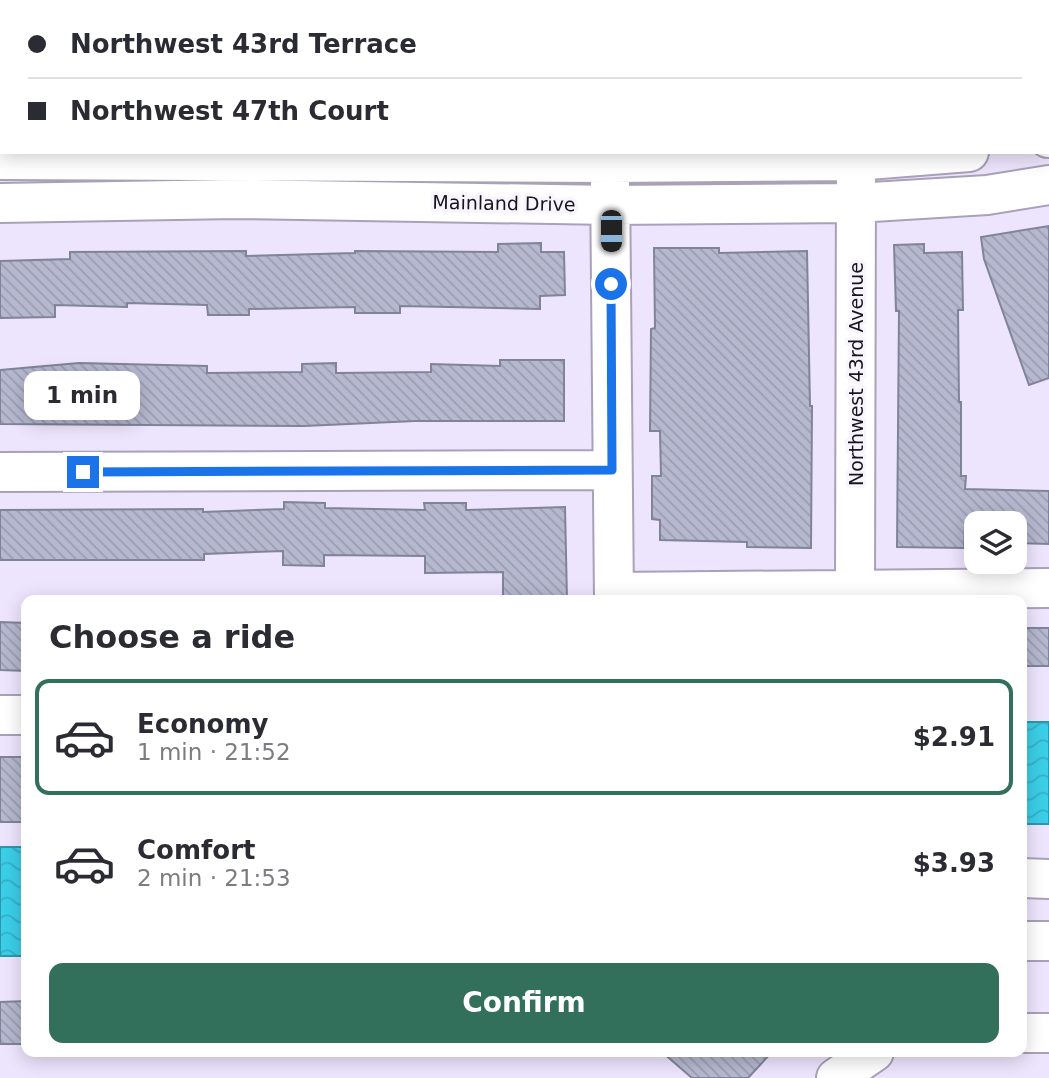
<!DOCTYPE html>
<html lang="en">
<head>
<meta charset="utf-8">
<style>
  :root { --surface:#fff; --page:#f7f7f7; --text:#2b2b33; --muted:#7c7c81; --line:#e1e1e2; --accent:#32705c }
  body { margin:0; font-family:"DejaVu Sans",sans-serif; background:var(--page); color:var(--text); height:100vh; display:flex; flex-direction:column; font-size:26px; white-space:nowrap }
  * { box-sizing:border-box; margin:0 }
  p { font-size:23px; color:var(--muted) }
  .icon { flex:none; width:38px; height:38px; fill:none; stroke:currentColor; stroke-width:2; stroke-linecap:round; stroke-linejoin:round }
  .map { position:relative; flex:1; overflow:hidden }
  .panel { position:absolute; left:21px; top:595px; width:1006px; height:462px; display:flex; flex-direction:column; background:var(--surface); border-radius:14px; box-shadow:0 4px 18px #0003 }
  .panel>* { flex:none }
  .guide { position:absolute; left:0px; top:0px; width:1050px; height:154px; box-shadow:0 4px 18px #0003; display:grid; align-content:center; height:154px; padding:0 28px; background:var(--surface) }
  .controls { position:absolute; left:964px; top:511px; display:grid; gap:14px }
  .controls a { display:grid; place-items:center; width:63px; height:63px; border-radius:14px; background:var(--surface); box-shadow:0 4px 18px #0003; font-size:35px }
  .end { position:absolute; width:32px; height:32px; margin:-16px; border:9px solid #1a73e8; background:#fff; box-shadow:0 0 0 4px #fff }
  .from { border-radius:50% }
  .bubble { position:absolute; height:49px; border-radius:14px; background:var(--surface); box-shadow:0 4px 18px #0003; font-size:23px; font-weight:700; line-height:49px; text-align:center }
  .car { position:absolute; width:21px; height:42px; margin:-21px -10px; border-radius:9px; box-shadow:0 0 5px 2px #0007; background:linear-gradient(#222 24%,#8ab4d8 0 40%,#222 0 76%,#8ab4d8 0 86%,#222 0) }
  .guide b { display:flex; align-items:center; gap:24px; height:66px; font-size:26px }
  .guide b+b { border-top:2px solid var(--line) }
  .guide i { width:18px; height:18px; background:var(--text) }
  ul { padding:0; list-style:none }
  li { display:flex; align-items:center; gap:21px; height:116px; margin:0 14px 10px; padding:0 14px; border:4px solid transparent; border-radius:14px }
  li div { flex:1 }
  li b { display:block; font-size:26px }
  li em { font-style:normal; font-weight:700 }
  li.on { border-color:var(--accent) }
  li>.icon { width:63px; height:63px; stroke-width:1.5 }
  h2 { padding:0 28px; font-size:32px; line-height:84px }
  .action { display:flex; gap:14px; margin-top:auto; padding:14px 28px }
  .action a { flex:1; height:80px; border-radius:14px; background:var(--accent); color:#fff; font-size:28px; font-weight:700; line-height:80px; text-align:center }
  .map>svg:first-child { display:block }
</style>
</head>
<body>
<div class="map">
<svg width="1049" height="1078" viewBox="0 0 1049 1078">
  <defs>
    <pattern id="water-waves" width="16" height="10" patternUnits="userSpaceOnUse" patternTransform="scale(1.75)"><rect width="16" height="10" fill="#3bcee8"/><path d="M0 5q4-4 8 0t8 0" fill="none" stroke="#33b0c7"/></pattern>
    <pattern id="building-back-hatch" width="6" height="6" patternUnits="userSpaceOnUse" patternTransform="scale(1.75)"><rect width="6" height="6" fill="#b5b8cf"/><path d="M-1 5l2 2M0 0l6 6M5-1l2 2" fill="none" stroke="#9b9db1"/></pattern>
  </defs>
  <rect width="100%" height="100%" fill="#ede5fd"/>
  <!-- water -->
  <path fill="url(#water-waves)" stroke="#3096ab" stroke-width="2" d="M 1022,722 L 1049,722 L 1049,824 L 1022,824 Z
    M 0,847 L 26,847 L 26,956 L 0,956 Z"/>
  <!-- building -->
  <path fill="url(#building-back-hatch)" stroke="#81839a" stroke-width="2" d="M 1049,226 L 1049,378 L 1029,385 L 984,259 L 981,237 Z
    M 541,243 L 541,252 L 564,252 L 565,295 L 540,296 L 540,309 L 400,306 L 400,313 L 355,313 L 355,307 L 249,309 L 249,315 L 208,315 L 207,305 L 127,303 L 127,307 L 55,305 L 55,317 L 0,318 L 0,261 L 70,259 L 70,252 L 246,251 L 246,256 L 355,253 L 355,251 L 498,252 L 498,244 Z
    M 924,244 L 924,253 L 962,252 L 963,310 L 958,310 L 959,402 L 961,402 L 961,476 L 966,476 L 965,489 L 1049,491 L 1049,544 L 1015,543 L 1015,523 L 965,523 L 964,548 L 897,547 L 899,311 L 896,311 L 894,245 Z
    M 654,248 L 719,248 L 719,253 L 807,251 L 810,406 L 812,406 L 811,548 L 747,547 L 747,542 L 660,540 L 660,520 L 652,519 L 652,476 L 661,476 L 660,431 L 650,431 L 651,329 L 655,328 Z
    M 500,360 L 564,360 L 564,421 L 415,421 L 304,426 L 0,424 L 0,370 L 79,363 L 207,366 L 207,373 L 302,372 L 302,364 L 336,363 L 336,373 L 431,372 L 431,364 L 500,366 Z
    M 284,502 L 325,503 L 325,508 L 425,510 L 424,503 L 466,503 L 466,510 L 565,507 L 567,600 L 503,600 L 503,572 L 425,573 L 425,556 L 324,555 L 324,566 L 283,565 L 283,551 L 204,554 L 204,560 L 0,560 L 0,510 L 203,509 L 203,512 L 284,509 Z
    M 0,622 L 26,623 L 26,671 L 0,670 Z
    M 1022,628 L 1049,628 L 1049,666 L 1022,666 Z
    M 0,757 L 26,757 L 26,822 L 0,822 Z
    M 26,1001 L 26,1044 L 0,1044 L 0,1002 Z
    M 662,1052 L 772,1052 L 748,1078 L 692,1078 Z"/>
  <g fill="none" stroke-linecap="round" stroke-linejoin="round">
    <defs>
      <path id="minor" d="M 234,0 L 234,2
        M 1048,138 L 1049,138
        M 0,160 L 610,163 L 855,161 L 969,152
        M 610,179 L 614,600
        M 0,203 L 236,199 L 611,205 L 856,203 L 987,195 L 1049,185
        M 0,472 L 612,470
        M 855,588 L 856,177
        M 614,592 L 1049,588
        M 0,715 L 26,715
        M 1022,878 L 1049,879
        M 1022,941 L 1049,941
        M 1022,1033 L 1049,1033
        M 836,1078 L 874,1052"/>
    </defs>
    <!-- minor casing -->
    <use href="#minor" stroke="#a9a1b8" stroke-width="42"/>
    <!-- minor -->
    <use href="#minor" stroke="#fff" stroke-width="38"/>
  </g>
  <g fill="none" stroke-linecap="round" stroke-linejoin="round">
    <!-- route -->
    <path stroke="#1a73e8" stroke-width="9" d="M 83,472 L 612,470 L 611,284"/>
  </g>
  <g text-anchor="middle" dominant-baseline="central" stroke-width="7" stroke-linejoin="round" paint-order="stroke">
    <!-- street labels -->
    <g font-size="19" fill="#17151d" stroke="#f8f5fe">
      <text transform="translate(504 203) rotate(1)">Mainland Drive</text>
      <text transform="translate(856 374) rotate(-90)">Northwest 43rd Avenue</text>
    </g>
  </g>
</svg>
<div class="controls">
<a><svg class="icon" aria-label="layers" viewBox="0 0 24 24"><path d="M12 4l9 5-9 5-9-5zM3 14l9 5 9-5"/></svg></a>
</div>
<i class="end from" style="left:611px;top:284px"></i>
<i class="end" style="left:83px;top:472px"></i>
<div class="bubble" style="left:24px;top:371px;width:116px">1 min</div>
<i class="car" style="left:611px;top:231px;rotate:180deg"></i>
<div class="guide">
<b><i class="from"></i>Northwest 43rd Terrace</b>
<b><i></i>Northwest 47th Court</b>
</div>
<section class="panel">
<h2>Choose a ride</h2>
<ul>
<li class="on"><svg class="icon" aria-label="car" viewBox="0 0 24 24"><path d="M5 17H2v-5l4-1 3-4h7l3 4 3 1v5h-3M9 17h6M6 11h13"/><circle cx="7" cy="17" r="2"/><circle cx="17" cy="17" r="2"/></svg><div><b>Economy</b><p>1 min · 21:52</p></div><em>$2.91</em></li>
<li><svg class="icon" aria-label="car" viewBox="0 0 24 24"><path d="M5 17H2v-5l4-1 3-4h7l3 4 3 1v5h-3M9 17h6M6 11h13"/><circle cx="7" cy="17" r="2"/><circle cx="17" cy="17" r="2"/></svg><div><b>Comfort</b><p>2 min · 21:53</p></div><em>$3.93</em></li>
</ul>
<div class="action"><a>Confirm</a></div>
</section>
</div>
</body>
</html>
